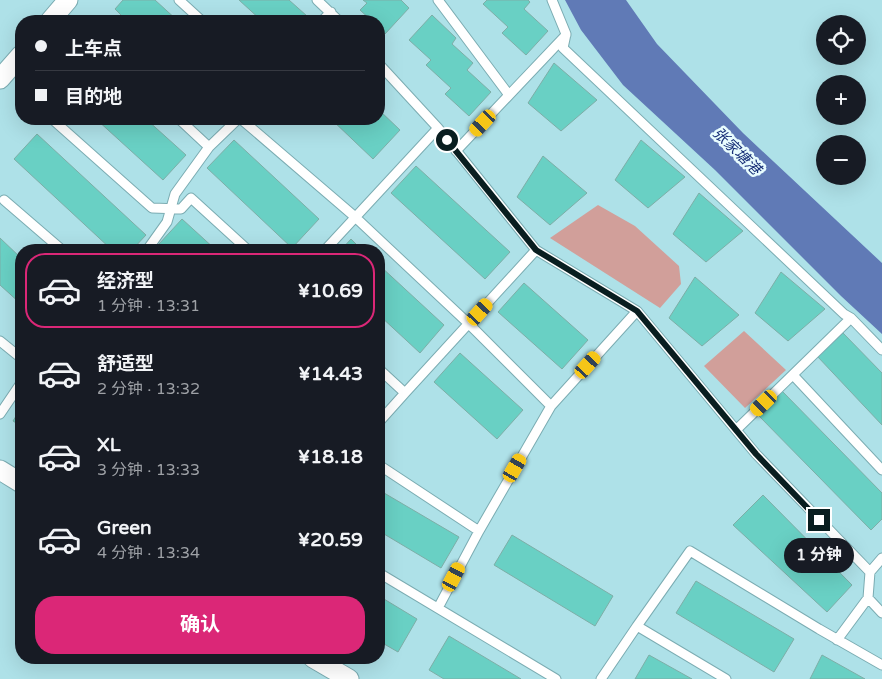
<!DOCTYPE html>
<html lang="zh">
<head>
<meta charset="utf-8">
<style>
  :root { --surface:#171b24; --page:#20242c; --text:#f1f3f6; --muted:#9ea1a6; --line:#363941; --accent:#db2777 }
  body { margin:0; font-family:"Varela Round","Noto Sans SC",sans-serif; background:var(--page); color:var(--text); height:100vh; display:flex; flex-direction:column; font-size:19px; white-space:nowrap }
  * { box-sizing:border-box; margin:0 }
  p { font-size:16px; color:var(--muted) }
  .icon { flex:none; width:28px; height:28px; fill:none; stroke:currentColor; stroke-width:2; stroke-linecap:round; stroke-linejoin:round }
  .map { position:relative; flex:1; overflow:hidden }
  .details { position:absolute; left:15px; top:244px; width:370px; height:420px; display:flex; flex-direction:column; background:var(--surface); border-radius:20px; box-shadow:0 5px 20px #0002 }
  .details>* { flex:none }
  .guide { position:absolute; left:15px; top:15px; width:370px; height:110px; border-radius:20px; box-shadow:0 5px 20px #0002; display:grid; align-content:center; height:110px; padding:0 20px; background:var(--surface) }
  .controls { position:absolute; left:816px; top:15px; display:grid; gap:10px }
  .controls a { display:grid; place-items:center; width:50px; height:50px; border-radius:50%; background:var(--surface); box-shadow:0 5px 20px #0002; font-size:25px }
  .end { position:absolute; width:22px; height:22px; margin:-11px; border:6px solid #091e20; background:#fff; box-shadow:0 0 0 2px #fff }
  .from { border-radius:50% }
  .bubble { position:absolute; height:35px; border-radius:18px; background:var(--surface); box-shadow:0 5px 20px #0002; font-size:16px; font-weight:700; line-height:35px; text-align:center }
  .car { position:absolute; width:15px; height:30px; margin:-15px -8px; border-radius:6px; box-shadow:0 0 4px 1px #0007; background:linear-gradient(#f5c518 24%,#345 0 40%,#f5c518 0 76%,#345 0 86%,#f5c518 0) }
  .guide b { display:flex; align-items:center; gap:18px; height:48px; font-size:19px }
  .guide b+b { border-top:1px solid var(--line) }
  .guide i { width:12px; height:12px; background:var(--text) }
  ul { padding:9px 0 0; list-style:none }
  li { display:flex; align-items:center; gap:15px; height:75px; margin:0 10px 8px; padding:0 10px; border:2px solid transparent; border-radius:20px }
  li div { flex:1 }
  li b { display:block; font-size:19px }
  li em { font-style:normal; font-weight:700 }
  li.on { border-color:var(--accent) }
  li>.icon { width:45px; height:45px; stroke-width:1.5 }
  .primary-button { display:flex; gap:10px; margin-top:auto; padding:10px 20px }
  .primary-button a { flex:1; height:58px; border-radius:20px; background:var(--accent); color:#fff; font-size:20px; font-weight:700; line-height:58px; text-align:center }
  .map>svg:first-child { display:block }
</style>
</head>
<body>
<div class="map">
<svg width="882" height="679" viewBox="0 0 882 679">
  <rect width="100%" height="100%" fill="#aee1e8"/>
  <!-- green -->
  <path fill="#d19f9a" d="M 598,205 L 635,226 L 679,266 L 681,284 L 660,308 L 550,238 Z
    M 744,331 L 786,370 L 745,408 L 704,366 Z"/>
  <!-- water -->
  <path fill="#607ab6" d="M 565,0 L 626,0 L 657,44 L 743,133 L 882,263 L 882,334 L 841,296 L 715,170 L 623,85 L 581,30 Z"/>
  <!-- building -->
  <path fill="#69d0c4" stroke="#7daea7" d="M 123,0 L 155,0 L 178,21 L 127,21 L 115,9 Z
    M 239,0 L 289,0 L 307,16 L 303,21 L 262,21 Z
    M 363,0 L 401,0 L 409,8 L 385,34 L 379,27 L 379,21 L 372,21 L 360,10 L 367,3 Z
    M 487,0 L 528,0 L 530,2 L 524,9 L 548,31 L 526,55 L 502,33 L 508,27 L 483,4 Z
    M 432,15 L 456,38 L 452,44 L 473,63 L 467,70 L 491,92 L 469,116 L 445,94 L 451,88 L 426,65 L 431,60 L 409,40 Z
    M 554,63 L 597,100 L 561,131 L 528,103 Z
    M 379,110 L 400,130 L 373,159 L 331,119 L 379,119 Z
    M 96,119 L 146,119 L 186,155 L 163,180 Z
    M 37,134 L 146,235 L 132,250 L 112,250 L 14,159 Z
    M 234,140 L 319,219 L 292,248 L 207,168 Z
    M 641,140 L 685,177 L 648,208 L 615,180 Z
    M 543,156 L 587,193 L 550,225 L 517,197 Z
    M 416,166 L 510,252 L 485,279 L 391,193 Z
    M 699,193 L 743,231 L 706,262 L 673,234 Z
    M 182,219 L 216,250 L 164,250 L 158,245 Z
    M 0,238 L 21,258 L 21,304 L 0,285 Z
    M 351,239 L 362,250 L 341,250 Z
    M 379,265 L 444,325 L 420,353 L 379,315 Z
    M 781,272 L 825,309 L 788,341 L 755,313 Z
    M 695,277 L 739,315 L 702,346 L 669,318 Z
    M 524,283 L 588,340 L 562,369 L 498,312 Z
    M 843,333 L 882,373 L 882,425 L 817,356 Z
    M 460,353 L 523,410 L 497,439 L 434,382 Z
    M 782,391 L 882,493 L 882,519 L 871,530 L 758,415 Z
    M 21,408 L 21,426 L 13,421 Z
    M 379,490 L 459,537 L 441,568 L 379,531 Z
    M 763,495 L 852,585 L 827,612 L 733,525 Z
    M 512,535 L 613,596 L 595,626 L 494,565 Z
    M 696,581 L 794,639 L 774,672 L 676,613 Z
    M 379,596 L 417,619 L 398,652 L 379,641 Z
    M 449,636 L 521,679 L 444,679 L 429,670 Z
    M 649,655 L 692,679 L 635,679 Z
    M 822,655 L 865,679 L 810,679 Z"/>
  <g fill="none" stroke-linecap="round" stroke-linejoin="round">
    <defs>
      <path id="lane" d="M 179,0 L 202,21
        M 317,0 L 339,21
        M 438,0 L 509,95
        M 552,0 L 566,34 L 563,48 L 844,314 L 851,318 L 882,350
        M 322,21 L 331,12
        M 379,64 L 438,128 L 536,250 L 637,311
        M 52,119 L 152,208 L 181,209 L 191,198 L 248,250
        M 179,119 L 209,147
        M 241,119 L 354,216 L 469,324 L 551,406
        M 456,151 L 566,35
        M 4,200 L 62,250
        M 147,250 L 167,222 L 175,194 L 209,147 L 238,119
        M 325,250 L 438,128
        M 0,341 L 21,358
        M 379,369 L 405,393 L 379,422
        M 793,375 L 882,470
        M 405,393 L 536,250
        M 0,414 L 21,383
        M 736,430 L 851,318
        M 379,465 L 479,531 L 438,608
        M 479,531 L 551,406 L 637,311 L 756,454 L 870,572 L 868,598 L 882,613
        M 870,572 L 882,558
        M 379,573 L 556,679
        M 637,626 L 690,551 L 819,629 L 882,665
        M 837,640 L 868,598
        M 601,679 L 637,626 L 726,679"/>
      <path id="street" d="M 50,21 L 68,0
        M 0,79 L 21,55
        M 0,470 L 21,483
        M 313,658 L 349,679"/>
    </defs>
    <!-- lane casing -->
    <use href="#lane" stroke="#7bacb2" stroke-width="11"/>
    <!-- street casing -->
    <use href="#street" stroke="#7bacb2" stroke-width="21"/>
    <!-- lane -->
    <use href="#lane" stroke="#fff" stroke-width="9"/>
    <!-- street -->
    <use href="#street" stroke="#fff" stroke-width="19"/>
  </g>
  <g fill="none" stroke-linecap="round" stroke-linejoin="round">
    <!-- route -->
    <path stroke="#091e20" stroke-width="6" d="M 447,140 L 536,250 L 637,311 L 756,454 L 819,520"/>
  </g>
  <g text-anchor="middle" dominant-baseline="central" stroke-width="5" stroke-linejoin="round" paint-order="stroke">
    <!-- water labels -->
    <g font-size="15" font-style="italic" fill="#162e76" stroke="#e8fcfe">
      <text transform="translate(737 151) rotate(44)">张家塘港</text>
    </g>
  </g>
</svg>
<div class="controls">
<a><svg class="icon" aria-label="locate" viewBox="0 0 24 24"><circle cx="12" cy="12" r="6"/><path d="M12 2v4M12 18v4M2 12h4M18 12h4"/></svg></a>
<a>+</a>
<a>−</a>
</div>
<i class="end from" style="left:447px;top:140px"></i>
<i class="end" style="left:819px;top:520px"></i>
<div class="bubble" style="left:784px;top:538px;width:70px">1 分钟</div>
<i class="car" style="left:483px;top:123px;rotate:223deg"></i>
<i class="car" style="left:480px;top:312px;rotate:42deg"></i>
<i class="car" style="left:588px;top:365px;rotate:42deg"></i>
<i class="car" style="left:764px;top:403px;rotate:226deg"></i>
<i class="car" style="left:515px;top:468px;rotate:30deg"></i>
<i class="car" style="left:454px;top:577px;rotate:28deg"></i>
<div class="guide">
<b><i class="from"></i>上车点</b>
<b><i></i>目的地</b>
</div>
<section class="details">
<ul>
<li class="on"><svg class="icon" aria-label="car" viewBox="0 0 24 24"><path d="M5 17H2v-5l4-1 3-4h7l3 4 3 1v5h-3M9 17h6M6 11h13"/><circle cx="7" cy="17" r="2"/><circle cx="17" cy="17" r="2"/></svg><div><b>经济型</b><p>1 分钟 · 13:31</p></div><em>¥10.69</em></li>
<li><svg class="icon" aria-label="car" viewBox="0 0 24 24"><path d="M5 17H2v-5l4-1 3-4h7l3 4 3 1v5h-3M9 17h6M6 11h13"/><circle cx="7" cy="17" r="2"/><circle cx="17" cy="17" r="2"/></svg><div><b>舒适型</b><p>2 分钟 · 13:32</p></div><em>¥14.43</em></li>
<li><svg class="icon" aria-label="car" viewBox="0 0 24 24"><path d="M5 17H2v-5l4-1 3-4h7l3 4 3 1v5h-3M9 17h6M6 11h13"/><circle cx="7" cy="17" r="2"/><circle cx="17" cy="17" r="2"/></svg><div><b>XL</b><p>3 分钟 · 13:33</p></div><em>¥18.18</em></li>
<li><svg class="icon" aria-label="car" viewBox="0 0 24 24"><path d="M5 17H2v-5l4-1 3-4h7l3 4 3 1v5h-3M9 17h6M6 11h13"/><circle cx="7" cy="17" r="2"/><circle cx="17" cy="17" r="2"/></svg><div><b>Green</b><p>4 分钟 · 13:34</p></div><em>¥20.59</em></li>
</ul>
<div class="primary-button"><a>确认</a></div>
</section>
</div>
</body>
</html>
